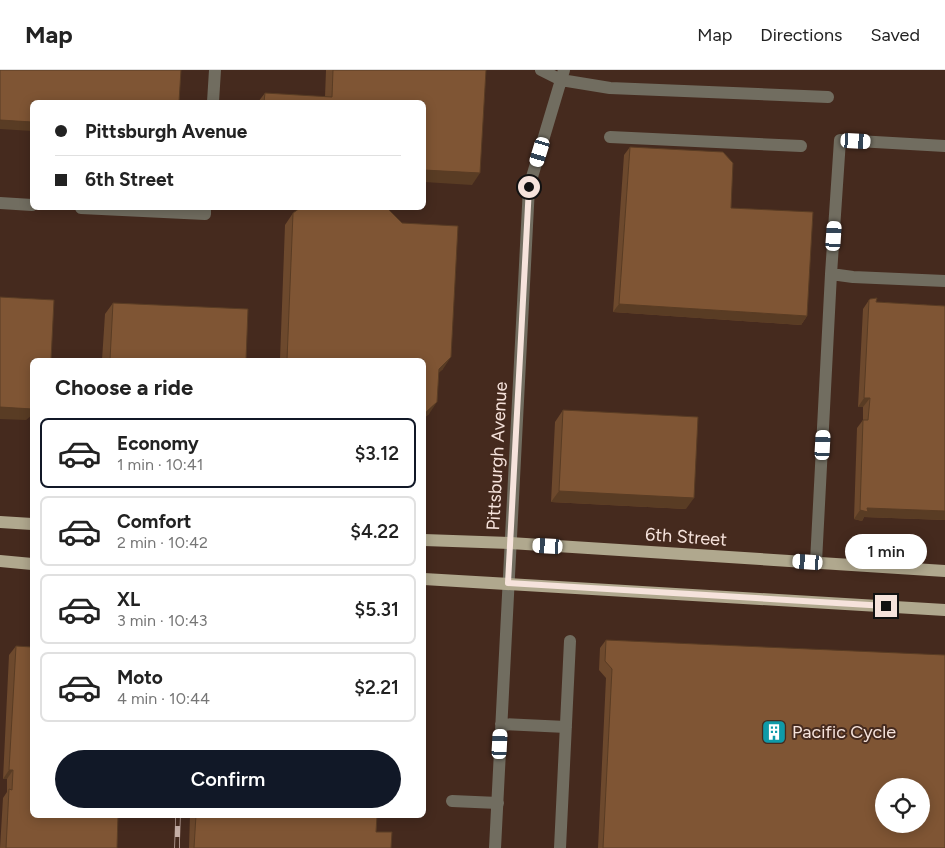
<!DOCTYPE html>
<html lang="en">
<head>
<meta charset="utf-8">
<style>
  :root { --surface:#fff; --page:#f2f2f2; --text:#222; --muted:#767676; --line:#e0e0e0; --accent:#111827 }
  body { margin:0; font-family:Figtree,sans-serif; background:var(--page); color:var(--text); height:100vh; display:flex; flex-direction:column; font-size:19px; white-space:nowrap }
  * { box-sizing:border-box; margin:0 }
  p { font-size:16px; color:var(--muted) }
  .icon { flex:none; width:28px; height:28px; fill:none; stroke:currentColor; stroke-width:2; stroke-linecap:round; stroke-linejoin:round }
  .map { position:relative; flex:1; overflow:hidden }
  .drawer { position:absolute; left:30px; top:288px; width:396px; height:460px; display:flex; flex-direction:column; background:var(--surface); border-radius:8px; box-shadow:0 2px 12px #0003 }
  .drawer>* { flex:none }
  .banner { position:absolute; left:30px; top:30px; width:396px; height:110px; border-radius:8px; box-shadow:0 2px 12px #0003; display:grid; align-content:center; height:110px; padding:0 25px; background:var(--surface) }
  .buttons { position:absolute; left:875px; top:708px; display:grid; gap:10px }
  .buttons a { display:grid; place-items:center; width:55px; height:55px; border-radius:50%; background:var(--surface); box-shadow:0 2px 12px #0003; font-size:25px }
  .end { position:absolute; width:22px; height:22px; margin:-11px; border:6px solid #f6e3dc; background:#111; box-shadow:0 0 0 2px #111 }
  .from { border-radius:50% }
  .bubble { position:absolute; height:35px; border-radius:18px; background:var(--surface); box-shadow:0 2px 12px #0003; font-size:16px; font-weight:600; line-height:35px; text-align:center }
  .car { position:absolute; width:15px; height:30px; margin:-15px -8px; border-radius:6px; box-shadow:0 0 4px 1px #0007; background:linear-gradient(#fff 24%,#345 0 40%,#fff 0 76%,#345 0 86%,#fff 0) }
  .banner b { display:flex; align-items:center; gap:18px; height:48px; font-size:19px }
  .banner b+b { border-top:1px solid var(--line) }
  .banner i { width:12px; height:12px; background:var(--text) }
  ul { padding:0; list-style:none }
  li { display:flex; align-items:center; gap:15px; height:70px; margin:0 10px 8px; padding:0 15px; border:2px solid var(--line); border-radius:8px }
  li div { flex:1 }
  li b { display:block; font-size:19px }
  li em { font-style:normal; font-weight:600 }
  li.current { border-color:var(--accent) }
  li>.icon { width:45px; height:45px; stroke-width:1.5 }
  h2 { padding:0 25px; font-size:22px; line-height:60px }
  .cta { display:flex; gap:10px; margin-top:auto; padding:10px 25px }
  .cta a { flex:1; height:58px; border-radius:30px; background:var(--accent); color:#fff; font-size:20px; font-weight:600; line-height:58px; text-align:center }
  header { display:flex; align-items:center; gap:30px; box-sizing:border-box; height:70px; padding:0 25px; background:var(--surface); border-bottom:1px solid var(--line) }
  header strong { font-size:24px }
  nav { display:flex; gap:28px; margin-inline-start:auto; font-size:18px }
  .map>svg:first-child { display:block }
</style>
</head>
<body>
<header>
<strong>Map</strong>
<nav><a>Map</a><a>Directions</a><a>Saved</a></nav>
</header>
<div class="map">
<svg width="945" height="778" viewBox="0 0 945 778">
  <rect width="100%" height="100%" fill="#452a1e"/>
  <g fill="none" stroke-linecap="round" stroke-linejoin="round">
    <!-- minor -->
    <path stroke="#716d60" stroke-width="12" d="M 541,0 L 561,10 L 610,18 L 828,27
      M 213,32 L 215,0
      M 610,67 L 801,76
      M 945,76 L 840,70 L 831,204 L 853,207 L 945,211
      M 0,133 L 32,135
      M 81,138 L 205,144 L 205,138
      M 816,492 L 831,204
      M 501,654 L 566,657
      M 452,731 L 498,733
      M 495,778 L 529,117 L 564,0
      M 560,778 L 570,571"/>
    <!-- major -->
    <path stroke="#b0a88e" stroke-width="12" d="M 0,452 L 32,454
      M 424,470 L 510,473 L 945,501
      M 0,491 L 32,494
      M 424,509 L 945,540"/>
    <defs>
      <path id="rail" d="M 177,778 L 178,745"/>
    </defs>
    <!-- rail casing -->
    <use href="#rail" stroke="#c5afa7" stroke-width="5.5"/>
    <!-- rail -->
    <use href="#rail" stroke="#452a1e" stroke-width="4" stroke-dasharray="11" stroke-linecap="butt"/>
  </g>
  <!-- wall -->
  <path fill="#6d492d" d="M 326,0 L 486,0 L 472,115 L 424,32 L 258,32 L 265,23 L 325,27 Z
    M 630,77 L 731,138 L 807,246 L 801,255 L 613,242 L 624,85 Z
    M 293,143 L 443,299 L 438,303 L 429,344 L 424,348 L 424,290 L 280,290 L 285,155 Z
    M 869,230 L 876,232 L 945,236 L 945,450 L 864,447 L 862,451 L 854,449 L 857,358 L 863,350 L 863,337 L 858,337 L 863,239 Z
    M 113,233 L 246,290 L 102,290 L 105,244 Z
    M 563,340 L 686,439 L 551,432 L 555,352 Z
    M 606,570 L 945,778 L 598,778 L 606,608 L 599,600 L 600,578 Z
    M 16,576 L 117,778 L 0,778 L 3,728 L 7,722 L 7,709 L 3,709 L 9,585 Z
    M 190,745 L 377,745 L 376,762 L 391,778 L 189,778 Z"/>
  <!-- shaded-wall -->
  <path fill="#593c24" d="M 0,50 L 32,52 L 32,61 L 0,59 Z
    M 424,100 L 480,103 L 472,115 L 424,112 Z
    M 619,234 L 807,246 L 801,255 L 613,242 Z
    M 451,287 L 443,299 L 431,310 L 439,299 Z
    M 864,328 L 870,328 L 863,337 L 858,337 Z
    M 437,332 L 429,344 L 424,348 L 424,344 Z
    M 0,337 L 32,339 L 32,345 L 26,350 L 0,349 Z
    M 559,421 L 694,428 L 686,439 L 551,432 Z
    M 867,438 L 945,441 L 945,450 L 864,447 L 862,451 L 854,449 L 860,440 Z
    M 9,700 L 13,700 L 7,709 L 3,709 Z"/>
  <!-- building -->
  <path fill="#7f5534" stroke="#593c24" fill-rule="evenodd" d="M 0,0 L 181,0 L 179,32 L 32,32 L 32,52 L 0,50 Z
    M 333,0 L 486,0 L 480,103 L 424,100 L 424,32 L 264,32 L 265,23 L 332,27 Z
    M 630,77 L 723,82 L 733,93 L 731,138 L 813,142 L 807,246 L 619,234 Z
    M 300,138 L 387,138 L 402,153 L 458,156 L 451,287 L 439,299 L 437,332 L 424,344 L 424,290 L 287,290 L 293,143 Z
    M 0,227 L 54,230 L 51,290 L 32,290 L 32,339 L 0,337 Z
    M 877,228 L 876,232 L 945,236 L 945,441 L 867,438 L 868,442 L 860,440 L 863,350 L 868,350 L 870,328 L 864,328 L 869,230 L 870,229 Z
    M 113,233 L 248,239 L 246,290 L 110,290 Z
    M 563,340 L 698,347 L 694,428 L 559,421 Z
    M 606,570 L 945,585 L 945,778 L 603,778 L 612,599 L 605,591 ZM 884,716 L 921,716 L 921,754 L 884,754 Z
    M 16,576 L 32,577 L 32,745 L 118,745 L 117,778 L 6,778 L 9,719 L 12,720 L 13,700 L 9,700 Z
    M 196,745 L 377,745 L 376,762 L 392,762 L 391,778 L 194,778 Z"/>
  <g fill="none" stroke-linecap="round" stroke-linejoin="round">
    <!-- route -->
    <path stroke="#f6e3dc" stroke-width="6" d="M 529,117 L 508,513 L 886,536"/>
  </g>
  <!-- icons -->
  <defs>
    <symbol id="building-square" viewBox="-11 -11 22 22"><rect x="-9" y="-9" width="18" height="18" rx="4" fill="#0f9aa8" stroke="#452a1e"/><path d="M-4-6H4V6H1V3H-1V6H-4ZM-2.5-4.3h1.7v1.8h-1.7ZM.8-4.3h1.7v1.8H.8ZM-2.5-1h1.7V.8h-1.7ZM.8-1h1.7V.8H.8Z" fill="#fff"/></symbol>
  </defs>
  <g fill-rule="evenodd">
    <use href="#building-square" x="760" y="648" width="28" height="28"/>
  </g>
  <g text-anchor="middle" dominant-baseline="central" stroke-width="4" stroke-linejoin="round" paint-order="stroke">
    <!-- street labels -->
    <g font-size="18" fill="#f6e3dc" stroke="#452a1e">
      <text transform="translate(497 386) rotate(-87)">Pittsburgh Avenue</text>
      <text transform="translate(686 467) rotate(4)">6th Street</text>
    </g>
    <!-- poi labels -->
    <g font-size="18" fill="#f6e3dc" stroke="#452a1e" text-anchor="start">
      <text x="792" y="662">Pacific Cycle</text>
    </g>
  </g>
</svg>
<div class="buttons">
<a><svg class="icon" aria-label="locate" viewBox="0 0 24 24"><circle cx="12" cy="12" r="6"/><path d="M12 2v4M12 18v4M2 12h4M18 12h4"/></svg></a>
</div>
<i class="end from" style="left:529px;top:117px"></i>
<i class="end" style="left:886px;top:536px"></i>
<div class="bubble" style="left:845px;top:464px;width:82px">1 min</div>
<i class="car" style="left:856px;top:71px;rotate:93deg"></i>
<i class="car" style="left:540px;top:82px;rotate:197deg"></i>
<i class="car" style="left:834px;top:166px;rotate:4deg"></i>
<i class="car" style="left:823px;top:375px;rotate:3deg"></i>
<i class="car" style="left:548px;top:476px;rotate:273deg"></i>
<i class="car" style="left:808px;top:492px;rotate:274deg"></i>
<i class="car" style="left:500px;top:674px;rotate:3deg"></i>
<div class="banner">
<b><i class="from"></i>Pittsburgh Avenue</b>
<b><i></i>6th Street</b>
</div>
<section class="drawer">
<h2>Choose a ride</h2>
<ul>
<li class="current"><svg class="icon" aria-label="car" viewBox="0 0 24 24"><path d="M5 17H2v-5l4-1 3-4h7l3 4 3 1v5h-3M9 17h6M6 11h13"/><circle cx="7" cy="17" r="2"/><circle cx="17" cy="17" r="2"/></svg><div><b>Economy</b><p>1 min · 10:41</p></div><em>$3.12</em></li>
<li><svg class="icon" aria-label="car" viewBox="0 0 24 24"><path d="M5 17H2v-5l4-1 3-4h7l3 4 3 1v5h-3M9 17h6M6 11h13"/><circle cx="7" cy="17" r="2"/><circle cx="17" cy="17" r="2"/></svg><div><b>Comfort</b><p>2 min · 10:42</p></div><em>$4.22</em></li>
<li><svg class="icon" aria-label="car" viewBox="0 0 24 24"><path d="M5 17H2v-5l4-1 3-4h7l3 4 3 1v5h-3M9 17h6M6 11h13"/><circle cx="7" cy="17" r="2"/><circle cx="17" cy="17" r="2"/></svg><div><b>XL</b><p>3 min · 10:43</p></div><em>$5.31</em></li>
<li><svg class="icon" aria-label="car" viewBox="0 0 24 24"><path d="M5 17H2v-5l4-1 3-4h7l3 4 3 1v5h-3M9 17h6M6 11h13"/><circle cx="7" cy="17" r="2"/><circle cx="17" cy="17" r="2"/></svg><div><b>Moto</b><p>4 min · 10:44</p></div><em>$2.21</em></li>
</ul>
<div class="cta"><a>Confirm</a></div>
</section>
</div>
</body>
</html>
